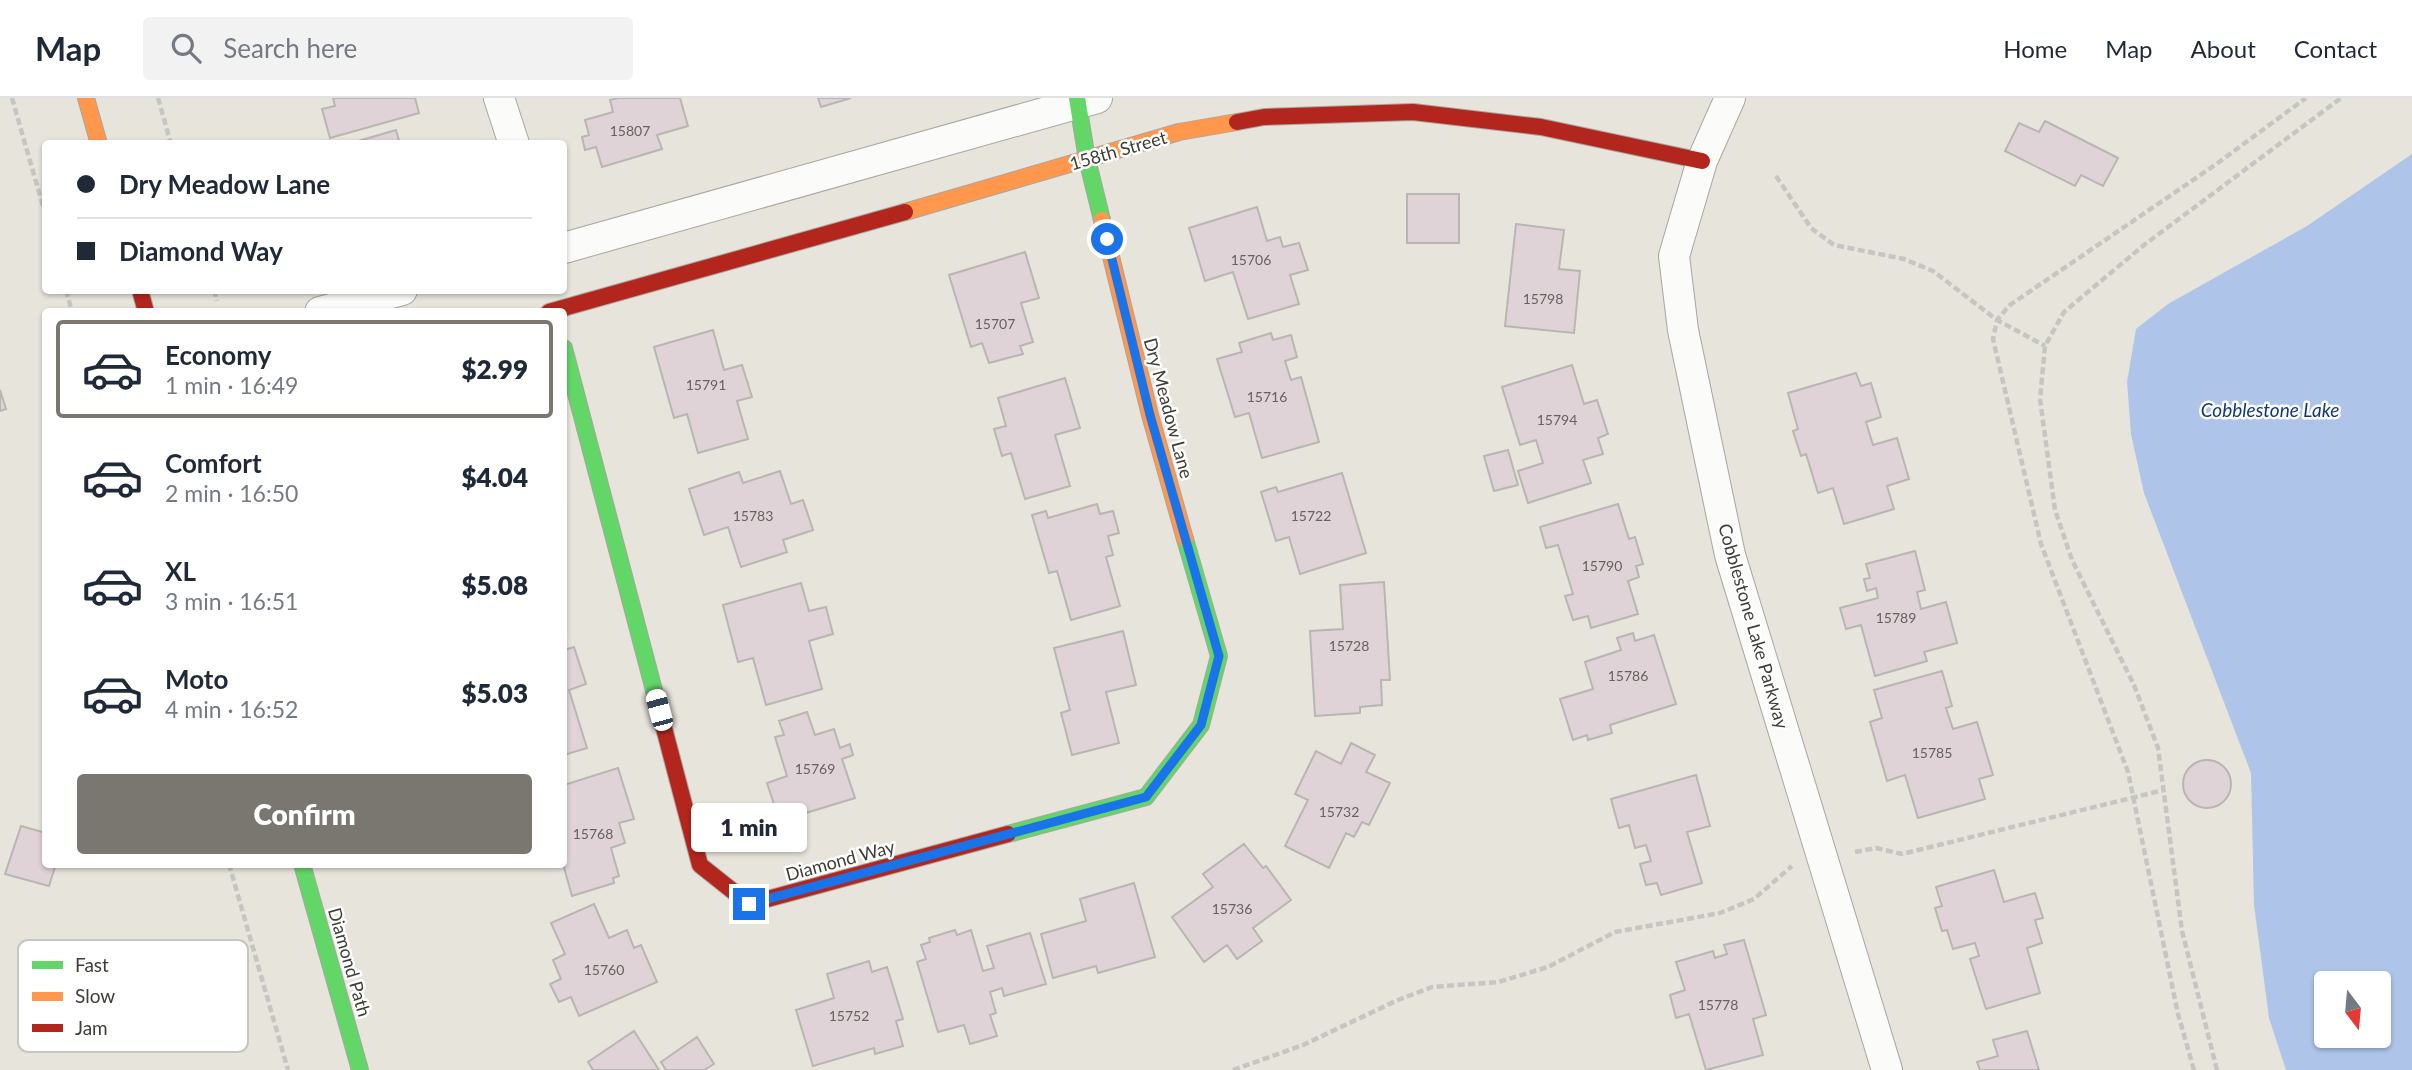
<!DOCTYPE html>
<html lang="en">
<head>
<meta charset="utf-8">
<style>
  :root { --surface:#fff; --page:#f2f2f3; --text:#1f2937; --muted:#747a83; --line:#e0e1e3; --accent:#797770 }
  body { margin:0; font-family:Lato,sans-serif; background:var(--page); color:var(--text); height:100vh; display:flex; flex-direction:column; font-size:26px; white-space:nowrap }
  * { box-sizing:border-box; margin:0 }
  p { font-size:23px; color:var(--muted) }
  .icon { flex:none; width:38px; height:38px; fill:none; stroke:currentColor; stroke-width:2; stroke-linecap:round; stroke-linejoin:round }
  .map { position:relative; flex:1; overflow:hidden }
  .side { position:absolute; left:42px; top:210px; width:525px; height:560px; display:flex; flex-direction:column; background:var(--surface); border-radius:7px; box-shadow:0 2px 5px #0004 }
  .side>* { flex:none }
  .hud { position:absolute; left:42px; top:42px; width:525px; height:154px; border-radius:7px; box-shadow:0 2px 5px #0004; display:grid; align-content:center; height:154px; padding:0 35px; background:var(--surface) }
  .needle { width:46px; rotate:164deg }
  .buttons { position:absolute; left:2314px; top:873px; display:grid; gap:14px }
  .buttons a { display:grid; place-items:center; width:77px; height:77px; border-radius:7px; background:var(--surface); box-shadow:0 2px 5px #0004; font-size:35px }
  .end { position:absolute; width:32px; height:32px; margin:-16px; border:9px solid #1a73e8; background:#fff; box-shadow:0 0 0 4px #fff }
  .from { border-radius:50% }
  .bubble { position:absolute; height:49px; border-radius:7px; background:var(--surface); box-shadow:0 2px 5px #0004; font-size:23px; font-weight:800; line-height:49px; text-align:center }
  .car { position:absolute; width:21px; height:42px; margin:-21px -10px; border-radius:9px; box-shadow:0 0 5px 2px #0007; background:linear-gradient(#fff 24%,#345 0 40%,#fff 0 76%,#345 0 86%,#fff 0) }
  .hud b { display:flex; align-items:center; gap:24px; height:66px; font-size:26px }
  .hud b+b { border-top:2px solid var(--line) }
  .hud i { width:18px; height:18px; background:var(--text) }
  ul { padding:12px 0 0; list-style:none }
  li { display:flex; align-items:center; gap:21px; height:98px; margin:0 14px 10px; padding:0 21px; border:4px solid transparent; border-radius:7px }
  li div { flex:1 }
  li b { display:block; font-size:26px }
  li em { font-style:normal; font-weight:800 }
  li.on { border-color:var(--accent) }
  li>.icon { width:63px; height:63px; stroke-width:1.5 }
  .action { display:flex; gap:14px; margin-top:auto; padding:14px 35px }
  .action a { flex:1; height:80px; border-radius:7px; background:var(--accent); color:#fff; font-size:28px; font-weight:800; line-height:80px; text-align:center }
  header { display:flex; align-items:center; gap:42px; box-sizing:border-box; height:98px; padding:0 35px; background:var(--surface); border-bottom:2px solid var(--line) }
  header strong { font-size:33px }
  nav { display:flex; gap:38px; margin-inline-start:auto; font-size:24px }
  .search { width:490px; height:63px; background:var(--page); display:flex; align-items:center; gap:18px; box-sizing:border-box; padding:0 24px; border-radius:7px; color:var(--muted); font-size:26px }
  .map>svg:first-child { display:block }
</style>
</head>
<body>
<header>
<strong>Map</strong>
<div class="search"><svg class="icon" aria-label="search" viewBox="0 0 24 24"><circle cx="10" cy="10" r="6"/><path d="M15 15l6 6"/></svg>Search here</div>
<nav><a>Home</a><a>Map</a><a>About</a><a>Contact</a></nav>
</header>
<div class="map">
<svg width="2412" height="972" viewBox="0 0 2412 972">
  <rect width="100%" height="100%" fill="#e7e4dc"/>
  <!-- water -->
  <path fill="#aec4e9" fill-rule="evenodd" d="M 2412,56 L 2412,972 L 2286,972 L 2269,920 L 2254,807 L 2251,675 L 2144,395 L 2131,336 L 2127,284 L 2136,231 L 2168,206 L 2307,128 ZM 2326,886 L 2378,886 L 2378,938 L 2326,938 Z"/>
  <!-- building -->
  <path fill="#e0d3d7" stroke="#b9b5b3" stroke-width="2" d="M 333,0 L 415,0 L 419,15 L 330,40 L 322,11 L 335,8 Z
    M 618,0 L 680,0 L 688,28 L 657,37 L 662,51 L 602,69 L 596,49 L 585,52 L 582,39 L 589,37 L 585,22 L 613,14 L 610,2 Z
    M 818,0 L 851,0 L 821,9 Z
    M 2045,23 L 2118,60 L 2103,88 L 2081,77 L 2075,88 L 2005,53 L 2019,25 L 2039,34 Z
    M 396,32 L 400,46 L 348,46 Z
    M 1407,96 L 1459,96 L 1459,145 L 1407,145 Z
    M 1257,109 L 1267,143 L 1280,139 L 1283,149 L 1299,145 L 1308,172 L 1290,177 L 1299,206 L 1248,221 L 1233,174 L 1205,183 L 1189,130 Z
    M 1516,126 L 1564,132 L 1559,171 L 1580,173 L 1574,235 L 1505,228 Z
    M 1025,154 L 1039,200 L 1021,205 L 1033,244 L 1020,248 L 1023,256 L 989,265 L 982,245 L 971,249 L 949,177 Z
    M 713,232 L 724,272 L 742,267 L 752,299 L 737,303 L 748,341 L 698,355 L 687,316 L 674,320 L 654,249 Z
    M 1271,235 L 1273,242 L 1291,237 L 1297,259 L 1285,263 L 1291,282 L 1301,279 L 1319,344 L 1262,360 L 1249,315 L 1235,319 L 1217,261 L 1242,254 L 1239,245 Z
    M 1572,267 L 1584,306 L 1597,302 L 1608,336 L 1598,340 L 1603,356 L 1583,362 L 1591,385 L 1528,405 L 1518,373 L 1543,365 L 1536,342 L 1520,347 L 1502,289 Z
    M 1856,275 L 1861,288 L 1871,285 L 1881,319 L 1866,324 L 1873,347 L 1897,340 L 1909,381 L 1887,388 L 1894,411 L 1844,426 L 1833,390 L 1818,395 L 1806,356 L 1801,358 L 1793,333 L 1798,331 L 1788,295 Z
    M 1065,280 L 1080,330 L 1055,337 L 1070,388 L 1025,401 L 1011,355 L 1002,358 L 994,331 L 1006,328 L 998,300 Z
    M 0,292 L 6,311 L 0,313 Z
    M 1508,352 L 1518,387 L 1494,393 L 1484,358 Z
    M 780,373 L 791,406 L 803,402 L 813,432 L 783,442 L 787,454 L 741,469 L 728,429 L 704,437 L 689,391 L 739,374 L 743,385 Z
    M 1342,375 L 1366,455 L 1300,476 L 1289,439 L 1276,443 L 1261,394 L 1276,389 L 1278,394 Z
    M 1097,406 L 1100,416 L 1113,413 L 1119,435 L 1108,438 L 1113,457 L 1106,459 L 1120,508 L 1071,522 L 1057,473 L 1049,475 L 1032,417 L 1046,413 L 1048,420 Z
    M 1618,406 L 1629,441 L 1635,439 L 1643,466 L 1636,468 L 1639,479 L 1628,483 L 1638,516 L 1591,530 L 1588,518 L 1573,522 L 1565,498 L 1573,496 L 1558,447 L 1546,450 L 1540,429 Z
    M 1915,453 L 1925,492 L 1917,494 L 1921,511 L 1946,504 L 1957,545 L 1924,554 L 1927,563 L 1875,578 L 1861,527 L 1846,531 L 1840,510 L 1878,500 L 1876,490 L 1867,493 L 1864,481 L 1870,480 L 1866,466 Z
    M 1384,484 L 1390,582 L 1381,582 L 1382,607 L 1360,609 L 1360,615 L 1315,618 L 1310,533 L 1343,531 L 1340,487 Z
    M 801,485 L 809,513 L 826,509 L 833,536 L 809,543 L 822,591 L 766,607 L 753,560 L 738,564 L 723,507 Z
    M 1123,533 L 1136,587 L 1106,594 L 1119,645 L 1072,657 L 1061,615 L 1070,612 L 1054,550 Z
    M 1633,535 L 1635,543 L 1654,537 L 1676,606 L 1610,627 L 1612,635 L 1588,642 L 1587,637 L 1573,642 L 1560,601 L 1593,591 L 1585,564 L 1621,552 L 1617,540 Z
    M 574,549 L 586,586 L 569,592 L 587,650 L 564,657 L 564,552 Z
    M 1942,573 L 1952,608 L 1946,610 L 1953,631 L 1977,624 L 1993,677 L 1979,681 L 1985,701 L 1918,720 L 1905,677 L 1887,683 L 1870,624 L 1882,620 L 1874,592 Z
    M 807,614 L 815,637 L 834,631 L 840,650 L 850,646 L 853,657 L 842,661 L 855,700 L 796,718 L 794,713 L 778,718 L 767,685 L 787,678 L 775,639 L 784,637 L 779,623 Z
    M 1351,645 L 1375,657 L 1366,674 L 1390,685 L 1369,727 L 1362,724 L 1354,739 L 1346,735 L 1329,770 L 1285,748 L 1308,702 L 1295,696 L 1316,653 L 1341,666 Z
    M2183 686a24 24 0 1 1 48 0a24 24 0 1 1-48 0Z
    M 618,670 L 634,721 L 619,725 L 625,745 L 611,750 L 619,778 L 613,780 L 614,785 L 572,798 L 563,766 L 564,687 Z
    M 1696,677 L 1710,728 L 1687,734 L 1702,785 L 1661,797 L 1657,785 L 1646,787 L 1640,766 L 1651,763 L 1646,747 L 1635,750 L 1629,727 L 1619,730 L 1611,701 Z
    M 21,728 L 46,735 L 46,766 L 56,766 L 49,788 L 5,776 Z
    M 1244,746 L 1263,770 L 1266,768 L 1291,802 L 1253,830 L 1262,843 L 1237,861 L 1227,847 L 1204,864 L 1172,819 L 1213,789 L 1203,776 Z
    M 1994,772 L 2004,804 L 2035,795 L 2043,820 L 2035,822 L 2042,845 L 2027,850 L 2040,895 L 1986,911 L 1970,861 L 1979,858 L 1975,845 L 1953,851 L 1947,832 L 1942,833 L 1935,810 L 1942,808 L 1936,789 Z
    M 1134,785 L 1155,859 L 1098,875 L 1096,868 L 1053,880 L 1041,836 L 1086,823 L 1080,801 Z
    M 594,806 L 609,840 L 627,832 L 634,850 L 641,847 L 657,884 L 579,918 L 571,899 L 559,904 L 550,886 L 561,881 L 553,862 L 565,856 L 551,825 Z
    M 955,832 L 957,837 L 971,832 L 983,873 L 994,870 L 987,848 L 1030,835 L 1046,886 L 1004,898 L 1002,890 L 990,894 L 996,915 L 990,917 L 997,938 L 970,946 L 964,927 L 938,934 L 917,864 L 926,861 L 921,847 L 930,844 L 929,840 Z
    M 1744,842 L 1766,917 L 1753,921 L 1763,957 L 1706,972 L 1689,916 L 1676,920 L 1670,897 L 1685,892 L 1676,864 L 1713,853 L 1715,860 L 1727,856 L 1724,847 Z
    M 869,863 L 872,874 L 887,869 L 903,921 L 896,923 L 903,948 L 875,956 L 874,950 L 813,968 L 796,912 L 834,900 L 827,876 Z
    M 634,933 L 659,972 L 593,972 L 588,964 Z
    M 2027,933 L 2039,972 L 1980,972 L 1977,964 L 1998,958 L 1993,942 Z
    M 697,939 L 714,966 L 704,972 L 666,972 L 661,964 Z"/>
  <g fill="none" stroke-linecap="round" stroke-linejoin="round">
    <defs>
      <path id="street" d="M 499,0 L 514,46
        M 1730,0 L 1702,63 L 1674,158 L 1683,232 L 1730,457 L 1887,972
        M 564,150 L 1097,0
        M 320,214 L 402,192"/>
      <path id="fast" d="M 1077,0 L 1087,61 L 1102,122
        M 564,250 L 660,615
        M 1008,736 L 1146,699 L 1201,627 L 1219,558 L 1185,441
        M 302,766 L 360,972"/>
      <path id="slow" d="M 86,0 L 99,46
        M 905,114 L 1179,34 L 1237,24
        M 1102,122 L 1150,317 L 1185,441"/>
      <path id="jam" d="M 1237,24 L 1264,19 L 1413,14 L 1541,29 L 1702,63
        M 140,192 L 146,214
        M 549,214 L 905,114
        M 660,615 L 700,767 L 749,806 L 1008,736"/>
    </defs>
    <!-- street casing -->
    <use href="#street" stroke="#a8a6a0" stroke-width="32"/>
    <!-- fast casing -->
    <use href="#fast" stroke="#a8a6a0" stroke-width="18"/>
    <!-- slow casing -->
    <use href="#slow" stroke="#a8a6a0" stroke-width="18"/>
    <!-- jam casing -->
    <use href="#jam" stroke="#a8a6a0" stroke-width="18"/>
    <!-- path -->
    <path stroke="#c5c5c2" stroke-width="4.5" stroke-dasharray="7 3.5" stroke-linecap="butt" d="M 12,0 L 46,119
      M 158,0 L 171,46
      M 1776,78 L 1811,130 L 1834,147 L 1904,161 L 1933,173 L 1997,222 L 2045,248
      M 66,192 L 72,214
      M 214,192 L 217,203
      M 1855,754 L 1876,750 L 1902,756 L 2164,692
      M 229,766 L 288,972
      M 1233,972 L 1303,947 L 1398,902 L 1432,889 L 1498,884 L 1548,869 L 1615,834 L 1720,815 L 1754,801 L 1792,768
      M 2194,972 L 2178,916 L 2128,674 L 2041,446 L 1993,241 L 1997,222 L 2010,207 L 2215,67 L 2306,0
      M 2217,972 L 2182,833 L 2158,650 L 2134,587 L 2072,462 L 2055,412 L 2040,301 L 2045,248 L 2064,214 L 2144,147 L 2341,0"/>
    <!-- street -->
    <use href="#street" stroke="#fbfbfa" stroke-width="30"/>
    <!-- fast -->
    <use href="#fast" stroke="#63d668" stroke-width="16"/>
    <!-- slow -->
    <use href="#slow" stroke="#ff974d" stroke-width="16"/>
    <!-- jam -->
    <use href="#jam" stroke="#b3261e" stroke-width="16"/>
  </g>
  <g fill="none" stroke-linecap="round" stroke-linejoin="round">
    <!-- route -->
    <path stroke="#1a73e8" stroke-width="9" d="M 749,806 L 1146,699 L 1201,627 L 1219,558 L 1150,317 L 1107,141"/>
  </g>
  <g text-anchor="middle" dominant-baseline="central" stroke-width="5" stroke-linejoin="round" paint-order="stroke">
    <!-- number labels -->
    <g font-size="14" fill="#66625e">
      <text x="630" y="32">15807</text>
      <text x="1251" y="161">15706</text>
      <text x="1543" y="200">15798</text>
      <text x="995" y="225">15707</text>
      <text x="706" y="286">15791</text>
      <text x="1267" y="298">15716</text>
      <text x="1557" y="321">15794</text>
      <text x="753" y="417">15783</text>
      <text x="1311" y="417">15722</text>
      <text x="1602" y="467">15790</text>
      <text x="1896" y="519">15789</text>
      <text x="1349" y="547">15728</text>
      <text x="1628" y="577">15786</text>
      <text x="1932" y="654">15785</text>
      <text x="815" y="670">15769</text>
      <text x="1339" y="713">15732</text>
      <text x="593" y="735">15768</text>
      <text x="1232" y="810">15736</text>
      <text x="604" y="871">15760</text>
      <text x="1718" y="906">15778</text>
      <text x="849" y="917">15752</text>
    </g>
    <!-- street labels -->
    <g font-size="18" fill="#3e3d36" stroke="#fff">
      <text transform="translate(1118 52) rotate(-16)">158th Street</text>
      <text transform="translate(1169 310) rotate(75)">Dry Meadow Lane</text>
      <text transform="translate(1754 528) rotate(74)">Cobblestone Lake Parkway</text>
      <text transform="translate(840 762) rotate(-15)">Diamond Way</text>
      <text transform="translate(350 864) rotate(74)">Diamond Path</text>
    </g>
    <!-- water labels -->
    <g font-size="19" font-style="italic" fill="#133879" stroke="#fff">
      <text x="2270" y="311">Cobblestone Lake</text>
    </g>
  </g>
  <!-- legend -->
  <rect x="18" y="842" width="230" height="112" rx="10" fill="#fff" stroke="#c5c5c3" stroke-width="2"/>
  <rect x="32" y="863" width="31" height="8" fill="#63d668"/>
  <rect x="32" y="894" width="31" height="9" fill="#ff974d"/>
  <rect x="32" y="926" width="31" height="8" fill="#b3261e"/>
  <g font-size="19" fill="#3e3d36">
    <text x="75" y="874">Fast</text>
    <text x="75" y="905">Slow</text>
    <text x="75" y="937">Jam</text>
  </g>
</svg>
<div class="buttons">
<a><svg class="needle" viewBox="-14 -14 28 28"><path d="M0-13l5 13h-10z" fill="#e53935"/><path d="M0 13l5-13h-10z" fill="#747a83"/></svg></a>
</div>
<i class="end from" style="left:1107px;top:141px"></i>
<i class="end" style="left:749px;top:806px"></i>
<div class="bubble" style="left:691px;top:705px;width:116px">1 min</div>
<i class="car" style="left:659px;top:612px;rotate:345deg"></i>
<div class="hud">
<b><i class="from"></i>Dry Meadow Lane</b>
<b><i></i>Diamond Way</b>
</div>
<section class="side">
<ul>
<li class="on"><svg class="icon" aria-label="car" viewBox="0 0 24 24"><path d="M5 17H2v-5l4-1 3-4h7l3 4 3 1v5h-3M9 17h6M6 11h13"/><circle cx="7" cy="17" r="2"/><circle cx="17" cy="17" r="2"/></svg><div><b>Economy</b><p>1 min · 16:49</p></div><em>$2.99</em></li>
<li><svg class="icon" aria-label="car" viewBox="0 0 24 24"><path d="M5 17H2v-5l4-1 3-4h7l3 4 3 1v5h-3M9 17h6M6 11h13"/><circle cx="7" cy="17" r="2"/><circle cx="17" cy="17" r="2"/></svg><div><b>Comfort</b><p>2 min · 16:50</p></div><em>$4.04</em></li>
<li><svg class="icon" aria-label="car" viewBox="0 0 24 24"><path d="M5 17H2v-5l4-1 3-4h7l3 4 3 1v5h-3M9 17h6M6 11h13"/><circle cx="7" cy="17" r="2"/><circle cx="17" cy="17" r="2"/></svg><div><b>XL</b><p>3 min · 16:51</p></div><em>$5.08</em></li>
<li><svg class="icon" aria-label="car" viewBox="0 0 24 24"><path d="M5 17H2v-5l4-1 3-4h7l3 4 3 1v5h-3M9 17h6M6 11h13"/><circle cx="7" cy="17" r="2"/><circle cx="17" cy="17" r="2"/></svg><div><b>Moto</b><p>4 min · 16:52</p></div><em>$5.03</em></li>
</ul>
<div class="action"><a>Confirm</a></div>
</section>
</div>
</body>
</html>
